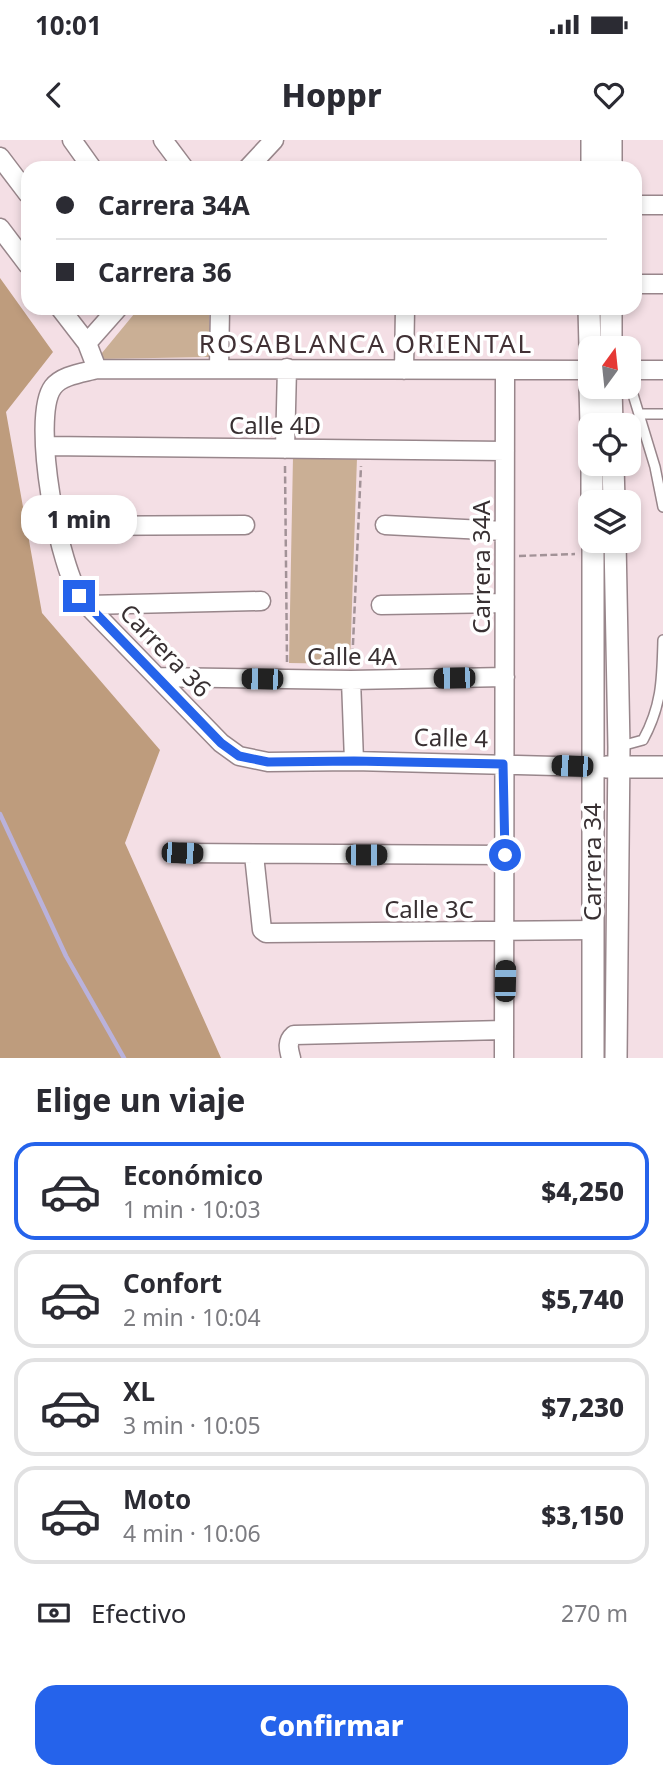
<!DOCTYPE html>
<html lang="es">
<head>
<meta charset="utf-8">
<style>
  :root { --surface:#fff; --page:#f2f2f3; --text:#2b2b33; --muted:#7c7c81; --line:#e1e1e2; --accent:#2563eb }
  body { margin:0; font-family:"Noto Sans",sans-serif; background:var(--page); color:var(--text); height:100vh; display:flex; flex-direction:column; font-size:26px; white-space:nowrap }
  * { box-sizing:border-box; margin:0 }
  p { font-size:23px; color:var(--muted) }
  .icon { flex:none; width:38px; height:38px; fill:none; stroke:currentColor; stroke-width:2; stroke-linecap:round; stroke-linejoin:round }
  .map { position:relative; height:918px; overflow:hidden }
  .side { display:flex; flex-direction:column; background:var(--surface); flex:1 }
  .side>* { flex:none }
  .banner { position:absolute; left:21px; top:21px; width:621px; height:154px; border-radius:21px; box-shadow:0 4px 10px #0003; display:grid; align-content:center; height:154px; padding:0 35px; background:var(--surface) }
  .needle { width:46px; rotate:15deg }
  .fabs { position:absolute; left:578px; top:196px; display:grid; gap:14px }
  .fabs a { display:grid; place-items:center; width:63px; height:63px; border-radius:14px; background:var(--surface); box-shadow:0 4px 10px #0003; font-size:35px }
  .end { position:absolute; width:32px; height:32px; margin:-16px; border:9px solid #2563eb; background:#fff; box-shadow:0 0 0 4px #fff }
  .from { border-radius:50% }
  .bubble { position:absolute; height:49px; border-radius:21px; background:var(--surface); box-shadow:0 4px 10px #0003; font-size:23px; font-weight:800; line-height:49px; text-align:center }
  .car { position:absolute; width:21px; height:42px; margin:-21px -10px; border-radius:9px; box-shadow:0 0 5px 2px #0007; background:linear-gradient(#222 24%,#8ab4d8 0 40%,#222 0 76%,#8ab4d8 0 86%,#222 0) }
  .banner b { display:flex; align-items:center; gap:24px; height:66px; font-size:26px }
  .banner b+b { border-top:2px solid var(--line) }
  .banner i { width:18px; height:18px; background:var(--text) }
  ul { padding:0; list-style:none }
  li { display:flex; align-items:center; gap:21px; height:98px; margin:0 14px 10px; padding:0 21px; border:4px solid var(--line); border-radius:21px }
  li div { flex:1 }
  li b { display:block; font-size:26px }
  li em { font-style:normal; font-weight:800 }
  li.active { border-color:var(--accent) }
  li>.icon { width:63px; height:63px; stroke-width:1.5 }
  h2 { padding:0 35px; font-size:32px; line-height:84px }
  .pay { display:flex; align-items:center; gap:18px; height:77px; padding:0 35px; font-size:26px }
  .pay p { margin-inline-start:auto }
  .action { display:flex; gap:14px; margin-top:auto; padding:14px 35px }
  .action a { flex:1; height:80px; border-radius:21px; background:var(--accent); color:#fff; font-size:28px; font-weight:800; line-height:80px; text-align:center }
  .status { display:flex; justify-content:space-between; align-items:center; height:49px; padding:0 35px; background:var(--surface); direction:ltr }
  .status svg { height:19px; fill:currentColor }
  header { display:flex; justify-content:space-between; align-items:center; height:91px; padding:0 35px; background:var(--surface); font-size:32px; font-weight:800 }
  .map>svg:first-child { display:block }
</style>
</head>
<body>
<div class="status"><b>10:01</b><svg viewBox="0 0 49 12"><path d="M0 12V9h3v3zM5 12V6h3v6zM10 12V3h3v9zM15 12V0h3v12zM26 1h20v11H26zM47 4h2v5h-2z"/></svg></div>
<header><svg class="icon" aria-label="back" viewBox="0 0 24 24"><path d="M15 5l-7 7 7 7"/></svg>Hoppr<svg class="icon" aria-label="heart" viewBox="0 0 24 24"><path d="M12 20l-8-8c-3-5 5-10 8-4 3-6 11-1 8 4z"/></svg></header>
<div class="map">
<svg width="663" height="918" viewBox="0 0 663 918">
  <rect width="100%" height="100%" fill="#f4dfe5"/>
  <!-- green -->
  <path fill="#caaf95" d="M 139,168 L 209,168 L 210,217 L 97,219 Z
    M 293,317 L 357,318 L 350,524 L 289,523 Z"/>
  <!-- forest -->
  <path fill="#be9c7d" d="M 0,138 L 53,212 L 6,272 L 42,473 L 160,610 L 125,703 L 221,918 L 0,918 Z"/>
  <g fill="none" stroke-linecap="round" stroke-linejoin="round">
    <!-- stream -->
    <path stroke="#bab2db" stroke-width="4.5" d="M 0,674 L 66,816 L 124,918"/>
    <defs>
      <path id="service" d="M 628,238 L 655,327 L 663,367
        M 640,274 L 663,274
        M 621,606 L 643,600 C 662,565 662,539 663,500"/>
      <path id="minor" d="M 72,0 L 92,28
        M 163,0 L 184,28
        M 0,17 L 28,54
        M 248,28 L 274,0
        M 635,65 L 663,65
        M 0,88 L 28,125
        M 635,144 L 663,144
        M 60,168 L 87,203
        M 118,168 L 87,203 L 97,229 C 83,233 62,235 53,247 C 30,277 59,432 83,461 L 221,603 L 239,616 L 268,622 L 354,621 L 594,627
        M 219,228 L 220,168
        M 97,229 L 590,230
        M 404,230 L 405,168
        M 628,230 L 663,230
        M 45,306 L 505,311
        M 285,309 L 287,228
        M 385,385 L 504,391
        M 56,386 L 245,385
        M 88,465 L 261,461
        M 381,465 L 504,463
        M 158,537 L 351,540 L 505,537
        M 351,540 L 354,621
        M 182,713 L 505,715
        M 254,715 L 262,790 L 266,793 L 594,790
        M 291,918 C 289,910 286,902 294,895 L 504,890
        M 504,918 L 505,231"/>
      <path id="tertiary" d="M 592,0 L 592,28
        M 611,0 L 611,28
        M 589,168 L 590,208
        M 611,208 L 611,168
        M 590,247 L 591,285
        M 611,247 L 612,285
        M 592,324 L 592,362
        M 613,324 L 614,362
        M 615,401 L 619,607 L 616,918
        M 606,627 L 663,627
        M 593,918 L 593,401"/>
    </defs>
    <!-- service casing -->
    <use href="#service" stroke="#98868b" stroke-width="12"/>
    <!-- minor casing -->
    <use href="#minor" stroke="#98868b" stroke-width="21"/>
    <!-- tertiary casing -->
    <use href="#tertiary" stroke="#98868b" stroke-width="24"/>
    <!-- path -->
    <path stroke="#a29297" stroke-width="2.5" stroke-dasharray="7 3.5" stroke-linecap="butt" d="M 285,326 L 287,522
      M 519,416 L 575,414
      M 352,526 L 361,326"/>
    <!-- service -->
    <use href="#service" stroke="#fff" stroke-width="9"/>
    <!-- minor -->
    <use href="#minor" stroke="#fff" stroke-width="18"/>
    <!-- tertiary -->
    <use href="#tertiary" stroke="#fff" stroke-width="21"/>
  </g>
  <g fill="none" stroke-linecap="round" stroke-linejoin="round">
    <!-- route -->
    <path stroke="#2563eb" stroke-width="9" d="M 79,456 L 221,603 L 239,616 L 268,622 L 354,621 L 503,624 L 505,715"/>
  </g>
  <g text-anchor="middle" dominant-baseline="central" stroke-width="7" stroke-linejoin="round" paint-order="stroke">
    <!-- street labels -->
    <g font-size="24" fill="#383032" stroke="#fff">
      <text x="275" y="284">Calle 4D</text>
      <text transform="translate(480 427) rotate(-90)">Carrera 34A</text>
      <text transform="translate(166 510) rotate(46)">Carrera 36</text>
      <text x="352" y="515">Calle 4A</text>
      <text transform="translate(451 597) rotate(1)">Calle 4</text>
      <text transform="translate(591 722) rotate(-90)">Carrera 34</text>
      <text x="429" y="768">Calle 3C</text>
    </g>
    <!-- neighbourhood labels -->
    <g font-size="26" letter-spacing="2" fill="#413135" stroke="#fff">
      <text x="366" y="203">ROSABLANCA ORIENTAL</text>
    </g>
  </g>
</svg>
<div class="fabs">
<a><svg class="needle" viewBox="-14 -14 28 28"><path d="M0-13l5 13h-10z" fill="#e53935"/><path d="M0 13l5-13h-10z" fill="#7c7c81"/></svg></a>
<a><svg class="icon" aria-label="locate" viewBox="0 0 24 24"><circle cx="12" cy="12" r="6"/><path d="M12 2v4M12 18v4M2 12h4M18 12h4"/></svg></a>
<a><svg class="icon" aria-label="layers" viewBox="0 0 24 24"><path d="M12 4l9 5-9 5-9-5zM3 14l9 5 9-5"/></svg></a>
</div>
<i class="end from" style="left:505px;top:715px"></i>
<i class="end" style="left:79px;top:456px"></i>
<div class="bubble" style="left:21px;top:355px;width:116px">1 min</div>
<i class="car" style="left:454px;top:538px;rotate:269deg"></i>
<i class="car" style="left:262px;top:539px;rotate:271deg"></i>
<i class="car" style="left:572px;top:626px;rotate:272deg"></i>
<i class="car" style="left:182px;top:713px;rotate:92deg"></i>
<i class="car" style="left:366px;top:715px;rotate:90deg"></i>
<i class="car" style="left:505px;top:841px;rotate:1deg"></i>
<div class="banner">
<b><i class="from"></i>Carrera 34A</b>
<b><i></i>Carrera 36</b>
</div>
</div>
<section class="side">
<h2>Elige un viaje</h2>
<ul>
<li class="active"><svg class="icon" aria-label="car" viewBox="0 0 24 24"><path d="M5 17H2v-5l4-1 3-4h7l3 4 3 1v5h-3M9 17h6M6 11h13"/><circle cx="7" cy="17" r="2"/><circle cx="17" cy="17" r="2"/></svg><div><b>Económico</b><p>1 min · 10:03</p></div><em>$4,250</em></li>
<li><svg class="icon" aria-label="car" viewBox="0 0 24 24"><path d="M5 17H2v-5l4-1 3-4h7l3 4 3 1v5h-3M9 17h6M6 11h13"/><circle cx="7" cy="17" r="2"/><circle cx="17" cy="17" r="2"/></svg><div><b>Confort</b><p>2 min · 10:04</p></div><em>$5,740</em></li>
<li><svg class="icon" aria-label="car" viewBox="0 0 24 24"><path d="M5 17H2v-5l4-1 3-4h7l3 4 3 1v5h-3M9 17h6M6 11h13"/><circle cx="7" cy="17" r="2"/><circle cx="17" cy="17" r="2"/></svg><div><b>XL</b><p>3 min · 10:05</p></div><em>$7,230</em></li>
<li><svg class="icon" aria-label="car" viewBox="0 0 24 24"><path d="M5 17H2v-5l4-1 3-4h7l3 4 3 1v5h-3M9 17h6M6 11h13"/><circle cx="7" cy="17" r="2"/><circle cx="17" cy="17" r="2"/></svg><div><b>Moto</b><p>4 min · 10:06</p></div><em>$3,150</em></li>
</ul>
<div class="pay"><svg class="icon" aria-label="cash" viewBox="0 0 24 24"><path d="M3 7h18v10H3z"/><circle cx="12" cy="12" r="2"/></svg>Efectivo<p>270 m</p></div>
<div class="action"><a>Confirmar</a></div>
</section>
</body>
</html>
